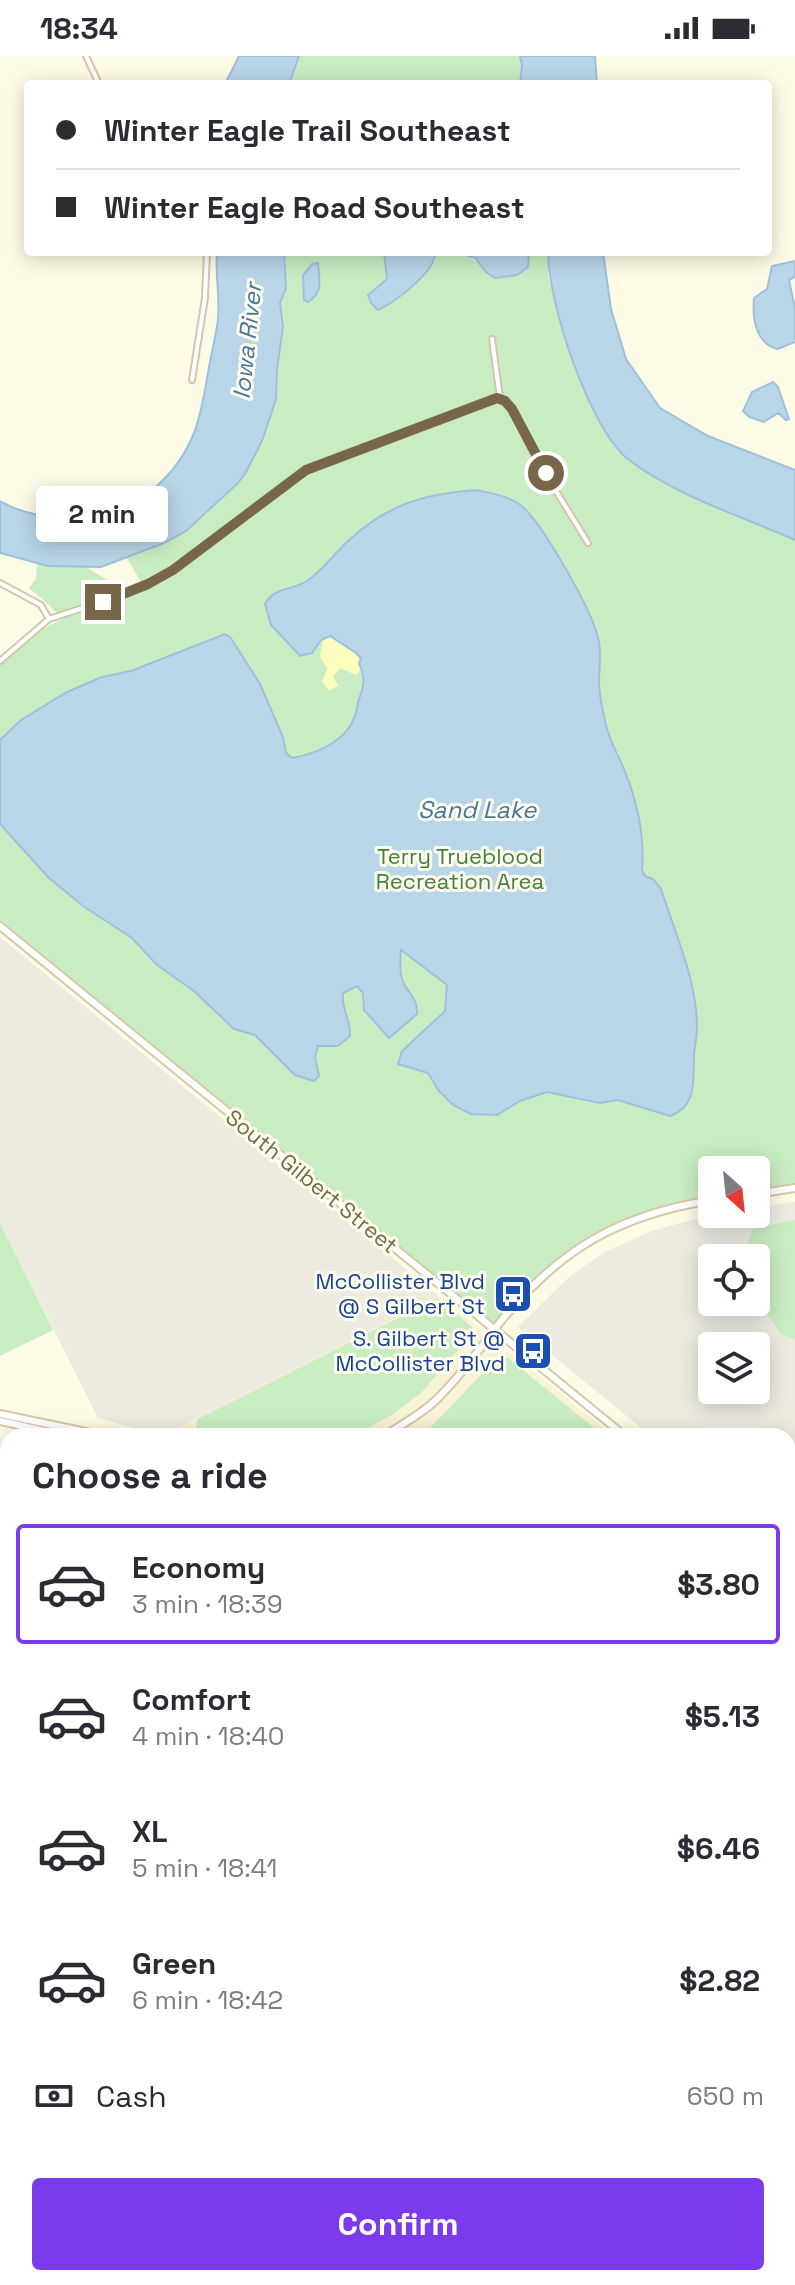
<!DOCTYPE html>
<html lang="en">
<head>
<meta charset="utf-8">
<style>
  :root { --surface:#fff; --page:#f7f7f7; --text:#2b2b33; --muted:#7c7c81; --line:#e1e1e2; --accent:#7c3aed }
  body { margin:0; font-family:"Space Grotesk",sans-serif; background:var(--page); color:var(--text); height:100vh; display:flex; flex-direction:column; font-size:30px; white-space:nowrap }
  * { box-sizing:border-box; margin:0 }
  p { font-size:26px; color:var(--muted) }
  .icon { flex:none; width:44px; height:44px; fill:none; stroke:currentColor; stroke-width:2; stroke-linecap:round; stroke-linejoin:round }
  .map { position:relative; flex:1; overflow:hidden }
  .sheet { position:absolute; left:0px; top:1372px; width:796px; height:858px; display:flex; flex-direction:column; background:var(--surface); border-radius:24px 24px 0 0; box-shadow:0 4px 20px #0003 }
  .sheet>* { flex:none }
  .banner { position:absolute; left:24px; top:24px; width:748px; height:176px; border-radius:8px; box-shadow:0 4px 20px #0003; display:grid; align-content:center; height:176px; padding:0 32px; background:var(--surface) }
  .needle { width:52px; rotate:153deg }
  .tools { position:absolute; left:698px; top:1100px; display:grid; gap:16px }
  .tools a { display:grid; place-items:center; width:72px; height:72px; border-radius:8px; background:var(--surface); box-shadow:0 4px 20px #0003; font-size:40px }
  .end { position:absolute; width:36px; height:36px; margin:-18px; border:10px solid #786649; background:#fff; box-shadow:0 0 0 4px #fff }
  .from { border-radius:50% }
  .bubble { position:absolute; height:56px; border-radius:8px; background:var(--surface); box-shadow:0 4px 20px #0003; font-size:26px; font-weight:800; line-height:56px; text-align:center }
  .banner b { display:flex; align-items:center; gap:28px; height:76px; font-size:30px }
  .banner b+b { border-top:2px solid var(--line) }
  .banner i { width:20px; height:20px; background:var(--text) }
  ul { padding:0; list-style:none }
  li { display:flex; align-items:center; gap:24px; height:120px; margin:0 16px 12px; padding:0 16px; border:4px solid transparent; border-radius:8px }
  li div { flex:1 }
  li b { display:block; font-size:30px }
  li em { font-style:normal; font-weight:800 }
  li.selected { border-color:var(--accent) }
  li>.icon { width:72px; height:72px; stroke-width:1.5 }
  h2 { padding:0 32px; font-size:36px; line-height:96px }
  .pay { display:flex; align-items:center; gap:20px; height:88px; padding:0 32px; font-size:30px }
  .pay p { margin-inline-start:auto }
  .button { display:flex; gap:16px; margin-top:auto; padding:16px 32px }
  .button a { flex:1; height:92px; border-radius:8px; background:var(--accent); color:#fff; font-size:32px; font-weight:800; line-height:92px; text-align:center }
  .status { display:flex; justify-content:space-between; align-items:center; height:56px; padding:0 40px; background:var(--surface); direction:ltr }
  .status svg { height:22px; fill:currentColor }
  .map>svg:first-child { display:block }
</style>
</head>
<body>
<div class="status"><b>18:34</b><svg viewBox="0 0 49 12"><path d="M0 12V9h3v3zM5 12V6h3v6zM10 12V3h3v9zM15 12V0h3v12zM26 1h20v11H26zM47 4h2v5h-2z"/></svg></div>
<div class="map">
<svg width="795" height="2229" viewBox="0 0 795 2229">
  <rect width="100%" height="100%" fill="#fdfae6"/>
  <!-- residential -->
  <path fill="#f8f2d6" d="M 439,1240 L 614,1380 L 162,1380 Z
    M 8,1459 L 8,1829 L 0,1834 L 0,1463 Z
    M 795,1799 L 795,2192 L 788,2178 L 788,1803 Z
    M 0,1876 L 8,1892 L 8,2222 L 789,2224 L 778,2229 L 0,2229 Z"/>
  <!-- industrial -->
  <path fill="#edeae0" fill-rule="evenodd" d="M 0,881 L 439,1240 L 162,1380 L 98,1362 L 0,1167 Z
    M 795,1146 L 795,1393 L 788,1403 L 788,1380 L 651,1380 L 518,1271 L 569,1221 L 605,1196 L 652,1175 L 702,1161 L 756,1158 L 756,1152 ZM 712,1202 L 756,1202 L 756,1246 L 712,1246 ZM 712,1290 L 756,1290 L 756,1334 L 712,1334 Z"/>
  <!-- green -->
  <path fill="#c9ecc3" d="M 299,0 L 520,0 L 522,9 L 520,28 L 289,28 Z
    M 284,196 L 384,196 L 390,248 L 435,205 L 435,196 C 473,196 467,199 495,222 L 517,219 L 528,211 L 529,196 L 548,196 L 548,219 L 575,314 L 595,356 L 617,393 L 660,425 L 692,441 L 795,484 L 795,1132 L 756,1138 L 756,1114 L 712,1114 L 712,1144 L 627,1166 L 557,1207 L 494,1275 L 0,869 L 0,609 L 37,576 L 62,563 L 48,548 L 29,532 L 36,523 L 37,508 L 84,510 L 126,535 L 142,528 L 127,502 L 164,487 L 186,475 L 204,460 L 237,428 L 263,385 L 276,344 L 277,313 L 283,271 L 280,246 L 286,232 Z
    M 795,1164 L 795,1283 L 780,1278 L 761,1248 L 764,1220 L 756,1212 L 756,1202 L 743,1200 L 753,1173 Z
    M 0,1167 L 53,1274 L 0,1300 Z
    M 438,1242 L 472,1271 L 472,1278 L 421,1337 L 390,1360 L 356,1378 L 187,1380 L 196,1373 L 197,1363 Z
    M 502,1297 L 604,1380 L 416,1380 L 430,1372 Z
    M 795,1409 L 795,1510 L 788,1504 L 788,1418 Z
    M 788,1520 L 795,1525 L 795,1647 L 788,1651 Z
    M 789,1692 L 795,1693 L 795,1770 L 788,1756 Z
    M 8,1829 L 8,1892 L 0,1876 L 0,1834 Z"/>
  <!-- sand -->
  <path fill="#fcfebf" d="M 330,580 C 345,589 360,594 362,613 L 356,619 L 340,612 L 333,620 L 338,630 L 329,635 L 322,626 L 327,613 L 320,600 L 323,583 Z"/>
  <!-- water -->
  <path fill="#b9d5e8" stroke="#9ec1db" stroke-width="2" d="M 239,0 L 299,0 L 289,28 L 225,28 Z
    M 520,0 L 595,0 L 597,28 L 520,28 L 522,9 Z
    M 217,196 L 284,196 L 286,232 L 280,247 L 283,271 L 277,313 L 276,343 L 262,385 L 245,418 L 237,428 L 186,475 L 164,487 L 101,511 L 48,510 L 0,497 L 0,445 C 28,461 64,465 95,460 C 140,453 177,419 194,377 C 202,357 205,333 209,311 C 212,295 216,279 218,263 C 220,240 215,218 217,196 Z
    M 384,196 L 435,198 C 434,217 395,246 378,254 L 371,247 L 368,239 L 387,223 Z
    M 456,196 L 529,196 L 528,211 L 517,219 L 495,222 L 486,216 L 475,202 Z
    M 548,196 L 603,196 L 611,253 L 626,303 L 660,352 L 708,380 L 795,414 L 795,484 C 739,459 678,441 629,404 C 589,373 548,246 548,196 Z
    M 795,205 L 795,221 L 789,224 L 795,252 L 795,286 L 778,293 C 756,288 752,263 754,242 L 767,233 L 772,210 Z
    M 318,207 C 319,224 324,236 308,246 L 304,244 L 303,219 L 312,208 Z
    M 773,326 L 778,331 L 789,363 L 786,364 L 778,357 L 764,366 L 749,361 L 743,355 L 752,336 Z
    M 476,434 C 491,437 509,440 522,450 C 543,469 592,554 598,582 C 602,596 599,611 599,625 C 599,641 603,657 607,673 C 611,687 618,699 624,713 C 637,745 645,779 642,814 L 645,820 L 653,823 L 661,833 C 675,877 697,925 697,971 C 697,982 694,992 694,1002 C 693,1025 697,1051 670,1060 L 618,1044 L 600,1047 L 547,1036 L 520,1045 L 497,1059 L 471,1058 L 453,1049 L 438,1034 L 428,1017 L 398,1008 L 402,995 L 445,955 L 447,929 L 401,894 C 400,904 399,919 404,928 C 410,939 418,944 417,958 L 389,982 L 364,954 L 363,937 L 357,930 L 343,937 C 341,955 351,962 350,980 L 338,990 L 318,990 L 315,1001 L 319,1020 L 314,1025 L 295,1019 L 255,979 L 234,973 L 194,935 L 157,909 L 132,882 L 83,850 L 49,822 L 0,768 L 0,684 L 21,664 L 67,636 L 102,621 L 131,615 L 225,578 L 230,581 L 260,628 L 283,681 L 286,697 L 292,702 C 315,698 345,686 354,662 C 357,656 357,649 359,643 C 364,630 366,621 359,608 L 361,602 L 356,597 L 330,580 L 321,584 L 312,597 L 300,600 L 271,569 L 265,548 C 274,531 293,534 307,525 C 322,515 334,498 347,486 C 386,449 423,438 476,434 Z"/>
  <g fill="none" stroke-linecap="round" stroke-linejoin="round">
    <defs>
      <path id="street" d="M 86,0 L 99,28
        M 492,283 L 500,342 L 512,353 L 535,401 L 588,487
        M 192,324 L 205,242 L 207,196
        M 0,527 L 41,549 L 49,563
        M 0,605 L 49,563 L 126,538 L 173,514 L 306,414 L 500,342
        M 788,1411 L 795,1401
        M 0,1493 L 8,1509
        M 8,1603 L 3,1631 L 8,1649
        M 0,1674 L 8,1670
        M 0,1694 L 8,1690
        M 788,1824 L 795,1837
        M 788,1940 L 795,1938
        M 0,2033 L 8,2029
        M 788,2102 L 795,2098
        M 0,2139 L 8,2154
        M 0,2166 L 8,2162
        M 120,2222 L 124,2229
        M 197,2222 L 200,2229
        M 289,2222 L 292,2229
        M 43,2229 L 56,2222
        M 363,2229 L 373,2222
        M 482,2229 L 484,2222"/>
      <path id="secondary" d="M 0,870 L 625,1380
        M 756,1138 L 795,1132
        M 0,1358 L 105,1380
        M 0,1365 L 67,1380
        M 385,1380 C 402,1368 420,1359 435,1345 C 460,1321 480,1292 501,1265 C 561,1192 619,1159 712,1144
        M 788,1513 L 795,1518
        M 788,2201 L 795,2215"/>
    </defs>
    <!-- street casing -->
    <use href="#street" stroke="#d2c7ad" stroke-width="8"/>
    <!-- secondary casing -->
    <use href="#secondary" stroke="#d5c9ab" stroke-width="10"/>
    <!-- street -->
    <use href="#street" stroke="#fff" stroke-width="4"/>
    <!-- secondary -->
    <use href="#secondary" stroke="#fff" stroke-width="6"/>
  </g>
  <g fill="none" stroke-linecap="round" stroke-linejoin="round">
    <!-- route -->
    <path stroke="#786649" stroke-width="10" d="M 103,546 L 148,528 L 173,514 L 306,414 L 497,342 L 505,345 L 512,353 L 546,417"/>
  </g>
  <!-- icons -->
  <defs>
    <symbol id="bus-square" viewBox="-11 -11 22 22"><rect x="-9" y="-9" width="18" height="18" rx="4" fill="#1a4fb4" stroke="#fffded"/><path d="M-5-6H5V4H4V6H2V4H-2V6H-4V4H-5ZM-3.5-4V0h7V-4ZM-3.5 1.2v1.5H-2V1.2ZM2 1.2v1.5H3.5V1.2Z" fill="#fff"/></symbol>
  </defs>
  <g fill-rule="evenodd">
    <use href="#bus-square" x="491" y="1216" width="44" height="44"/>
    <use href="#bus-square" x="511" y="1273" width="44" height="44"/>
  </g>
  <g text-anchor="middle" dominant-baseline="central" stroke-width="6" stroke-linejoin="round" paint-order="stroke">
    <!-- park labels -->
    <g font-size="22" fill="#427f40" stroke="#fffded">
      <text x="460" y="800">Terry Trueblood<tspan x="460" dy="25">Recreation Area</tspan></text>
    </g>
    <!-- street labels -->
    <g font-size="22" fill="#786649" stroke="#fffded">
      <text transform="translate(312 1125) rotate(39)">South Gilbert Street</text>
    </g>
    <!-- transit labels -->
    <g font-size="22" fill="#164399" stroke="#fffded" text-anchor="end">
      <text x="485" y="1225">McCollister Blvd<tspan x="485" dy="25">@ S Gilbert St</tspan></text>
      <text x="505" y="1282">S. Gilbert St @<tspan x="505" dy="25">McCollister Blvd</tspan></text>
    </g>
    <!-- water labels -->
    <g font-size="24" font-style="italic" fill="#46779c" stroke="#fffded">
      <text transform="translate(247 285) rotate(-84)">Iowa River</text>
      <text x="477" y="753">Sand Lake</text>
    </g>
  </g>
</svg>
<div class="tools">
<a><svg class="needle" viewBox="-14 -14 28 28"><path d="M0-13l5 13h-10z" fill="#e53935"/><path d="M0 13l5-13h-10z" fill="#7c7c81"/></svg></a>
<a><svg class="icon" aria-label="locate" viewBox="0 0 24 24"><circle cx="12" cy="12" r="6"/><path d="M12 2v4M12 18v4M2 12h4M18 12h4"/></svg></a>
<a><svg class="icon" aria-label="layers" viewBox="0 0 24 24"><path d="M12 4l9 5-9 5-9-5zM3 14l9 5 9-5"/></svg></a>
</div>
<i class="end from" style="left:546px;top:417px"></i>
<i class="end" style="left:103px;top:546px"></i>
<div class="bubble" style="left:36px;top:430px;width:132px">2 min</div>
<div class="banner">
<b><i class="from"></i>Winter Eagle Trail Southeast</b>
<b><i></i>Winter Eagle Road Southeast</b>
</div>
<section class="sheet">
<h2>Choose a ride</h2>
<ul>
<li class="selected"><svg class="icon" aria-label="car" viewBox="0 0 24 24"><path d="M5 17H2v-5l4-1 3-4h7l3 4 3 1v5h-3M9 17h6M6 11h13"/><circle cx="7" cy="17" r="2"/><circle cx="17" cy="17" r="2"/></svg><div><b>Economy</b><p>3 min · 18:39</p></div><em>$3.80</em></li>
<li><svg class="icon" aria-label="car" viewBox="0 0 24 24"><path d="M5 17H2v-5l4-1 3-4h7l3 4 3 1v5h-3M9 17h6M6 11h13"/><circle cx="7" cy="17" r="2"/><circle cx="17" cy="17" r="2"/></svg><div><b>Comfort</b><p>4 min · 18:40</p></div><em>$5.13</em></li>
<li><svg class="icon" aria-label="car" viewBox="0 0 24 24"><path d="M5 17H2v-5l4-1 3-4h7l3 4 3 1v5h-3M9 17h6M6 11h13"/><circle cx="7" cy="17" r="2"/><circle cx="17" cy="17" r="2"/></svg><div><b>XL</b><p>5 min · 18:41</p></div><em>$6.46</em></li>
<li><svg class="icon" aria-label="car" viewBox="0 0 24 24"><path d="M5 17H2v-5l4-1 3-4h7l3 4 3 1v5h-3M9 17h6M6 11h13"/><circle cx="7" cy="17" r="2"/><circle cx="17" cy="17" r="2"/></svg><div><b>Green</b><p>6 min · 18:42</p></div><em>$2.82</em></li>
</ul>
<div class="pay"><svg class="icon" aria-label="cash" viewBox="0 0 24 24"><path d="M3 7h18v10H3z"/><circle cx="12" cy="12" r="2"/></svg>Cash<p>650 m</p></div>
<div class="button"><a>Confirm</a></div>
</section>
</div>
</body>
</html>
